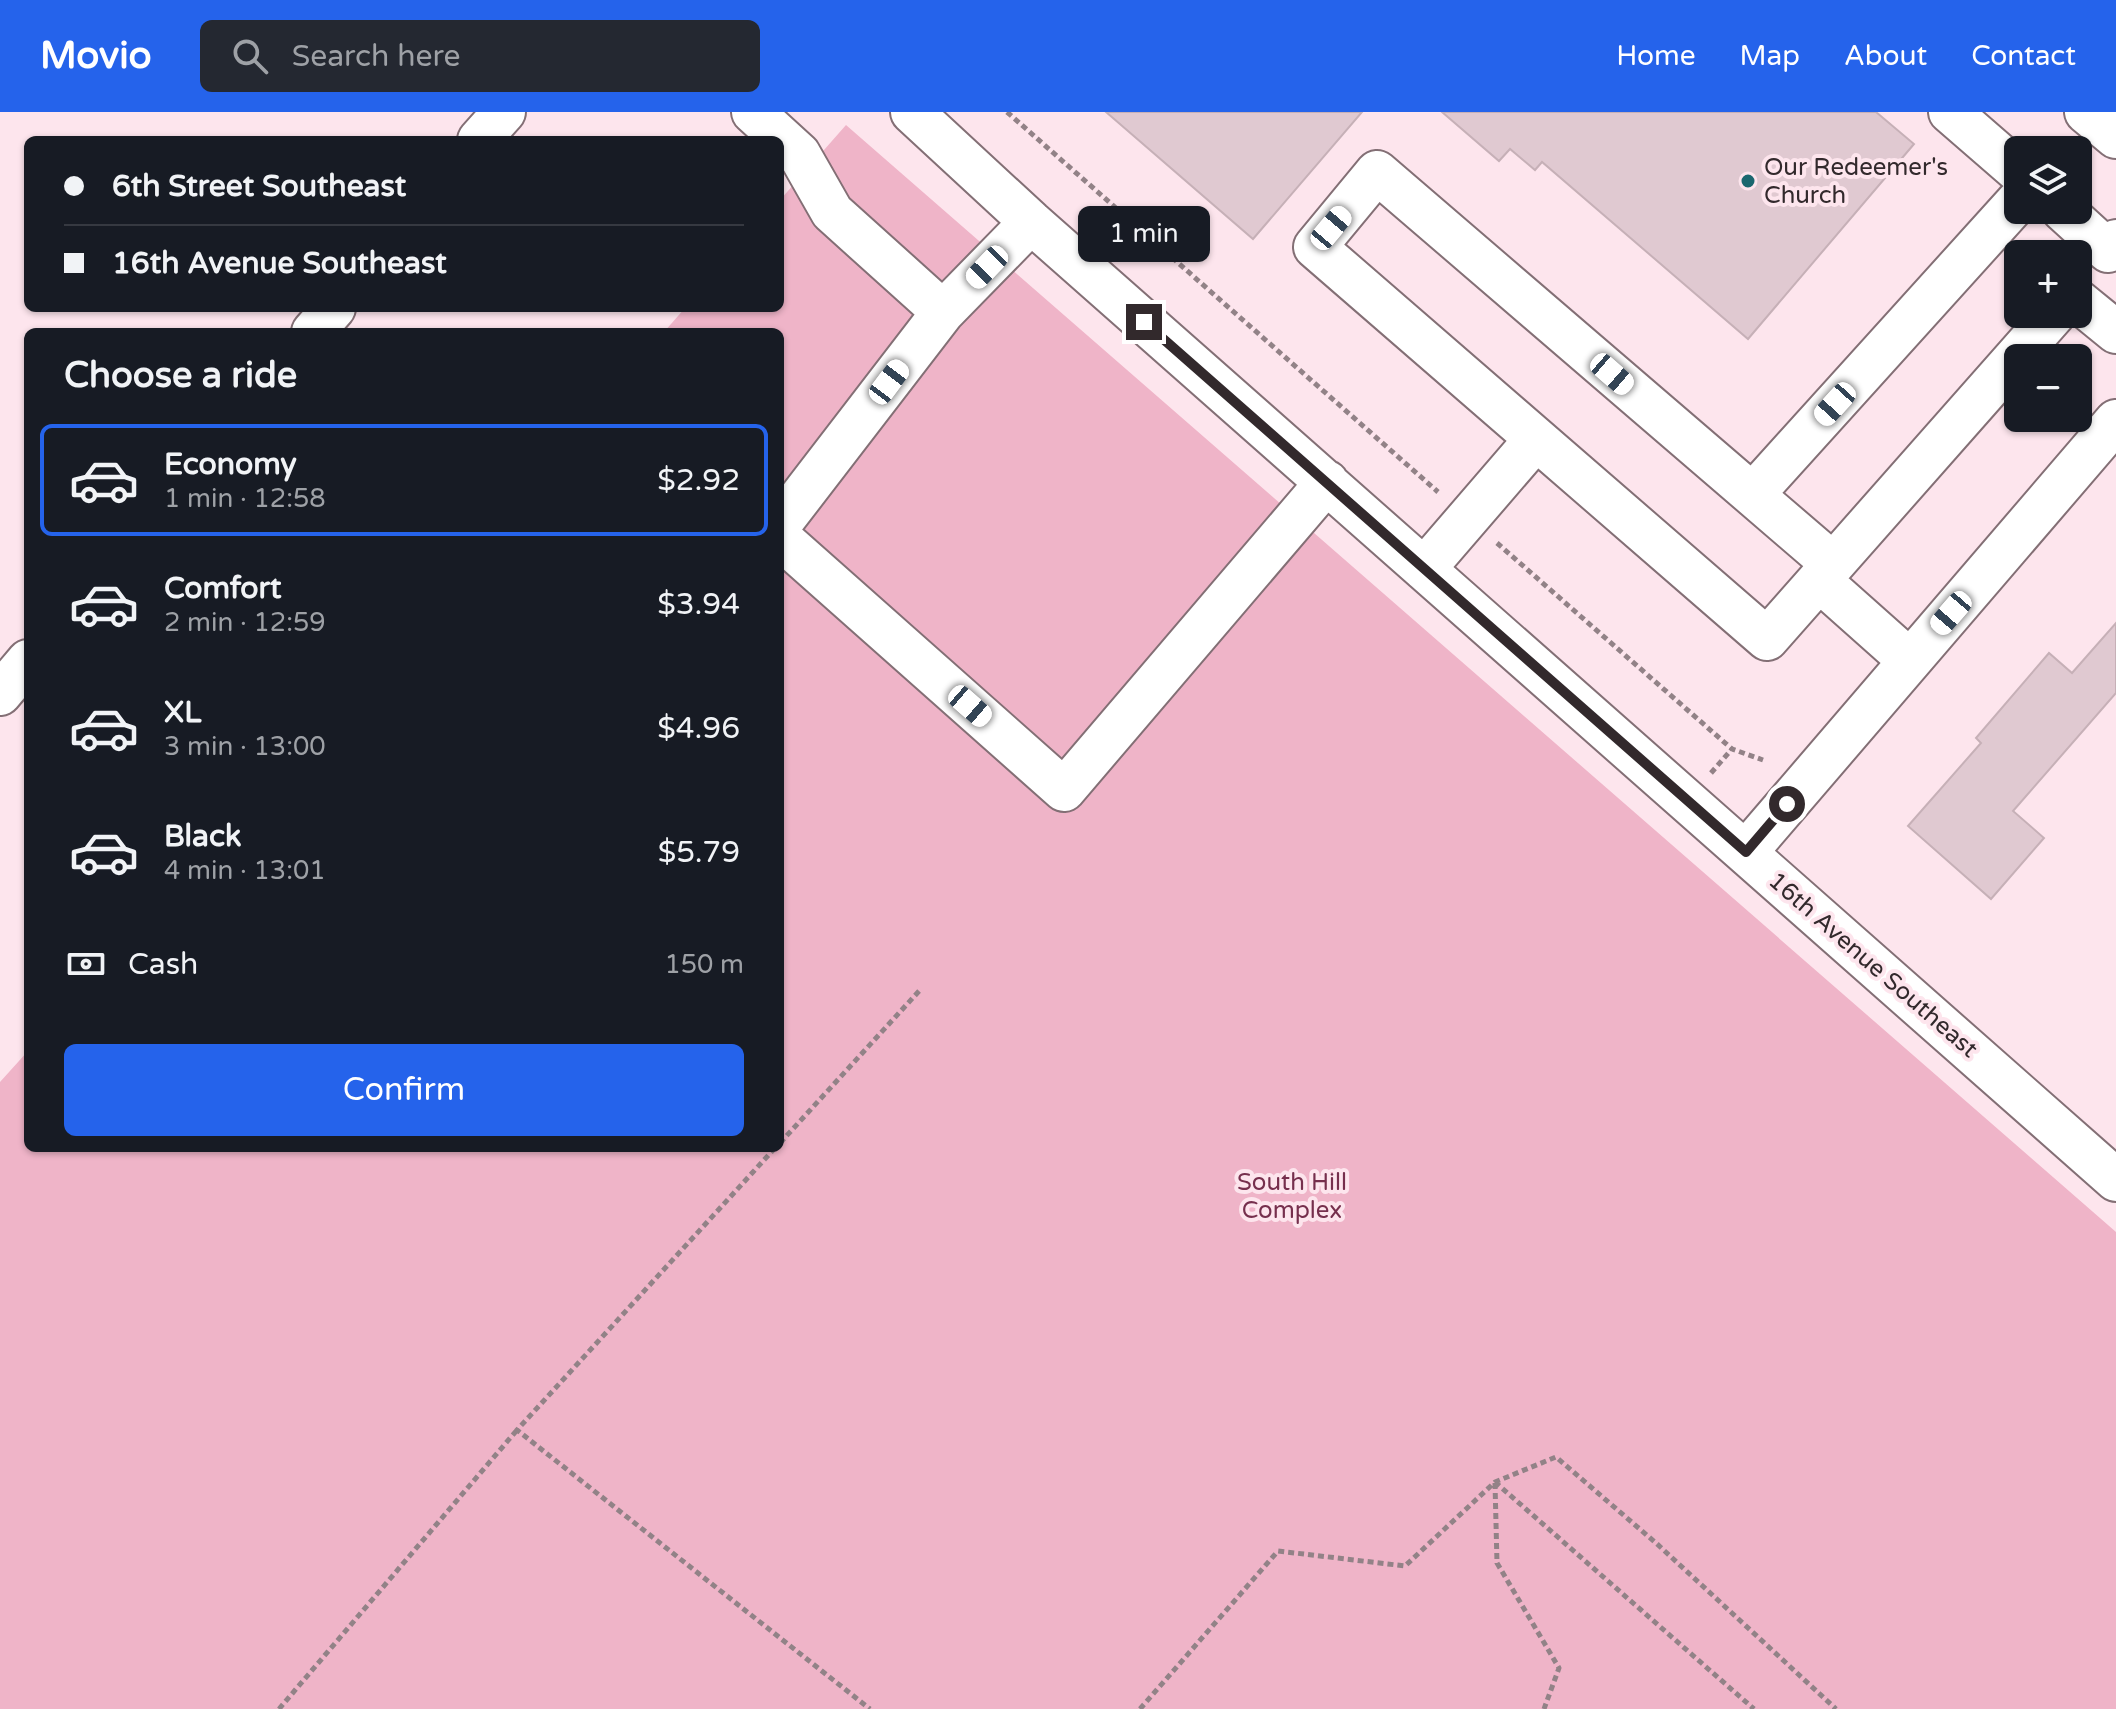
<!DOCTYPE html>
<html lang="en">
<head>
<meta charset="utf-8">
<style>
  :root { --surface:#171b24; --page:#242831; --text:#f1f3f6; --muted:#9ea1a6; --line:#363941; --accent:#2563eb }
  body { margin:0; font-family:"Varela Round",sans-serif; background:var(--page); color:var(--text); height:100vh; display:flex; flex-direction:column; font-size:30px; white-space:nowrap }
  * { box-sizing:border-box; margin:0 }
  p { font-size:26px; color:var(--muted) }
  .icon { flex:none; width:44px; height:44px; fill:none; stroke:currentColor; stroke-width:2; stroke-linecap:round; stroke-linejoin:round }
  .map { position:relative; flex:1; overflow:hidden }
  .panel { position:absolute; left:24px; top:216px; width:760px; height:824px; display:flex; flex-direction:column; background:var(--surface); border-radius:12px; box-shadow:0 2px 6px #0004 }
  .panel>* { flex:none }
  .top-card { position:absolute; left:24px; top:24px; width:760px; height:176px; border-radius:12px; box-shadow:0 2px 6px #0004; display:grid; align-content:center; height:176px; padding:0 40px; background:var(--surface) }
  .buttons { position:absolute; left:2004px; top:24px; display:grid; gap:16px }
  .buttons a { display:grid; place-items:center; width:88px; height:88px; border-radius:12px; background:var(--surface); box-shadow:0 2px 6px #0004; font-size:40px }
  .end { position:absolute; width:36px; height:36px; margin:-18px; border:10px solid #32292c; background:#fff; box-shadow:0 0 0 4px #fff }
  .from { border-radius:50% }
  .bubble { position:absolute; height:56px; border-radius:12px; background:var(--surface); box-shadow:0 2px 6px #0004; font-size:26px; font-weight:600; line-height:56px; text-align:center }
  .car { position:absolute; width:24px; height:48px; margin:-24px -12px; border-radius:10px; box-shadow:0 0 6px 2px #0007; background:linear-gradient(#fff 24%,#345 0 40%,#fff 0 76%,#345 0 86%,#fff 0) }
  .top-card b { display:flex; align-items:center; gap:28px; height:76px; font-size:30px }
  .top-card b+b { border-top:2px solid var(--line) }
  .top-card i { width:20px; height:20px; background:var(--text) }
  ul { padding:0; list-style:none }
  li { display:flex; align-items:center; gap:24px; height:112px; margin:0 16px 12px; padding:0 24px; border:4px solid transparent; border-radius:12px }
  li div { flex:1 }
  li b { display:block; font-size:30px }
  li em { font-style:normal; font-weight:600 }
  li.active { border-color:var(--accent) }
  li>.icon { width:72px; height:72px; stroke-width:1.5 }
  h2 { padding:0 40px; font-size:36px; line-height:96px }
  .pay { display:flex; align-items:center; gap:20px; height:88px; padding:0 40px; font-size:30px }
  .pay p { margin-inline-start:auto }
  .action { display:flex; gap:16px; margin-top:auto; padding:16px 40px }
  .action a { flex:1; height:92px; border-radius:12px; background:var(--accent); color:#fff; font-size:32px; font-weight:600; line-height:92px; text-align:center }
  header { display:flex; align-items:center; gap:48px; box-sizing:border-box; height:112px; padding:0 40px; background:var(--accent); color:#fff }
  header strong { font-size:38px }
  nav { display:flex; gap:44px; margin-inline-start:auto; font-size:28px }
  .search { width:560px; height:72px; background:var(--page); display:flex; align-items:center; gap:20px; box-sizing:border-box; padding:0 28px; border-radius:12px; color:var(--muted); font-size:30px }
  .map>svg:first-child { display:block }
</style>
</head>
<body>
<header>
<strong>Movio</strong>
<div class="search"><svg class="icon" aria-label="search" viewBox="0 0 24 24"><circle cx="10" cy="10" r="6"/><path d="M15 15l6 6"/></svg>Search here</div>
<nav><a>Home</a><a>Map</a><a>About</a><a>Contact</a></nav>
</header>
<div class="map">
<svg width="2116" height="1597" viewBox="0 0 2116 1597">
  <rect width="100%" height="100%" fill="#fde5ed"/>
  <!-- green -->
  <path fill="#efb4c8" d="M 846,13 L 2116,1120 L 2116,1597 L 0,1597 L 0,970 L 28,939 L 28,1036 L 780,1036 L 780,220 L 664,220 L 685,196 L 780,196 L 780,88 Z"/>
  <!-- building -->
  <path fill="#e0c9d1" stroke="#c6b0b7" stroke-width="2" d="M 1106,0 L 1362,0 L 1253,127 Z
    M 1442,0 L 1876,0 L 1914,32 L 1748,227 L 1542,50 L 1535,58 L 1510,37 L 1499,49 Z
    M 2116,511 L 2116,581 L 2013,699 L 2044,726 L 1991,787 L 1908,714 L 1981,631 L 1976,626 L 2049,541 L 2072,561 Z"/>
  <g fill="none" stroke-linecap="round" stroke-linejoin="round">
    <defs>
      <path id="minor" d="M 753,0 L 799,42 L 832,100 L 943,200 L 1031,110
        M 912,0 L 1031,110 L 2116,1068
        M 1950,0 L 2018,59
        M 2086,0 L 2116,25
        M 479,28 L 504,0
        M 2063,98 L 2108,139 L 2116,129
        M 2078,189 L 2116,220
        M 313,220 L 334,196
        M 1753,382 L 2018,89
        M 780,412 L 943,200
        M 780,426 L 1064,678 L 1327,370
        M 1833,452 L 1377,60 L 1315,135 L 1767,527 L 2054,202
        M 1424,457 L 1536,327
        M 1819,468 L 1910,549
        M 0,582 L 28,549
        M 1746,740 L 2116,309"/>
    </defs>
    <!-- minor casing -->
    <use href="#minor" stroke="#836f75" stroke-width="46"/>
    <!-- path -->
    <path stroke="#928287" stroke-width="5" stroke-dasharray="6 4" stroke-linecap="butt" d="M 1007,0 L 1438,380
      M 1497,431 L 1732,637 L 1763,648
      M 1711,661 L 1732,637
      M 780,1031 L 920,878
      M 775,1036 L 517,1318 L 870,1597
      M 1495,1370 L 1754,1597
      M 1495,1371 L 1497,1451 L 1559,1556 L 1544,1597
      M 279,1597 L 517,1318
      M 1140,1597 L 1278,1439 L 1405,1454 L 1495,1370 L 1556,1345 L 1656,1431 L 1836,1597"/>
    <!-- minor -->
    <use href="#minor" stroke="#fff" stroke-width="42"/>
  </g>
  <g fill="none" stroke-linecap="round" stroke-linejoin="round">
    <!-- route -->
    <path stroke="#32292c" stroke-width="10" d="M 1144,210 L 1746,740 L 1787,692"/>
  </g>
  <!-- markers -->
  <circle fill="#1b676f" stroke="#fde5ed" stroke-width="3" cx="1748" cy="69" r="8"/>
  <g text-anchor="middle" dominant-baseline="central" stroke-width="8" stroke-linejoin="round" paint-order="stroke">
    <!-- poi labels -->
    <g font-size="24" fill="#32292c" stroke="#fde5ed" text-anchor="start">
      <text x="1764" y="55">Our Redeemer's<tspan x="1764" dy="28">Church</tspan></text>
    </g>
    <!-- street labels -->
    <g font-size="24" fill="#32292c" stroke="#fde5ed">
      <text transform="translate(1873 853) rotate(41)">16th Avenue Southeast</text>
    </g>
    <!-- park labels -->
    <g font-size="24" fill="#762f4d" stroke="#fde5ed">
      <text x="1292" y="1070">South Hill<tspan x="1292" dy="28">Complex</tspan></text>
    </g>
  </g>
</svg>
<div class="buttons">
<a><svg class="icon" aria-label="layers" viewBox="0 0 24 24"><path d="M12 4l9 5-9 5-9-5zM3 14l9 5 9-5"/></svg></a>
<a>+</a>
<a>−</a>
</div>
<i class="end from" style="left:1787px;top:692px"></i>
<i class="end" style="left:1144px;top:210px"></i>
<div class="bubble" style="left:1078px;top:94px;width:132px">1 min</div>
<i class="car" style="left:1331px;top:116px;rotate:40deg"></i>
<i class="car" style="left:987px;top:155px;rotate:224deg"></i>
<i class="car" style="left:1612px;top:262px;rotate:131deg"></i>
<i class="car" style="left:889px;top:270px;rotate:37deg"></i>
<i class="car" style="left:1835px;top:292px;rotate:222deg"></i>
<i class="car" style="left:1951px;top:501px;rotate:221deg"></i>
<i class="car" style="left:970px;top:594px;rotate:131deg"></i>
<div class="top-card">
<b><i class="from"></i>6th Street Southeast</b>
<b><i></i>16th Avenue Southeast</b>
</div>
<section class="panel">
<h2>Choose a ride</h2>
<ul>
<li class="active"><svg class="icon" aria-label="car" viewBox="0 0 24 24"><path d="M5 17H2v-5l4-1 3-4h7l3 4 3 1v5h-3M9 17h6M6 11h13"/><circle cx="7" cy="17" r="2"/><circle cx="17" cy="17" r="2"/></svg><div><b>Economy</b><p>1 min · 12:58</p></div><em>$2.92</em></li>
<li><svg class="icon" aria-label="car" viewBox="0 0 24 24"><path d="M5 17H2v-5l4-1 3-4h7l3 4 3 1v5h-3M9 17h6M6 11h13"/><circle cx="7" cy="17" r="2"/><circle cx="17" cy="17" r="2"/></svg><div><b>Comfort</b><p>2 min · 12:59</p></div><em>$3.94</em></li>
<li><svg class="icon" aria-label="car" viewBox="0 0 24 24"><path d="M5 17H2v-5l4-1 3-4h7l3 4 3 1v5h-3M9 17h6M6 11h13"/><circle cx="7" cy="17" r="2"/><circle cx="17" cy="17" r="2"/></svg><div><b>XL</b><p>3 min · 13:00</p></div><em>$4.96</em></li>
<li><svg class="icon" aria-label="car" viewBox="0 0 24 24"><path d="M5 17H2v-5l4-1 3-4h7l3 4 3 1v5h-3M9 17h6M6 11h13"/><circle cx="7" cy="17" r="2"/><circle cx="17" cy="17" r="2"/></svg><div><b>Black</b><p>4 min · 13:01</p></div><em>$5.79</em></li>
</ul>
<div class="pay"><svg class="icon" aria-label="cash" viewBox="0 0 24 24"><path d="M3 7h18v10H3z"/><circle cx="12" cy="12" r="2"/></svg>Cash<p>150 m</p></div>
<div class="action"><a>Confirm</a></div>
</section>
</div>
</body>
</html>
